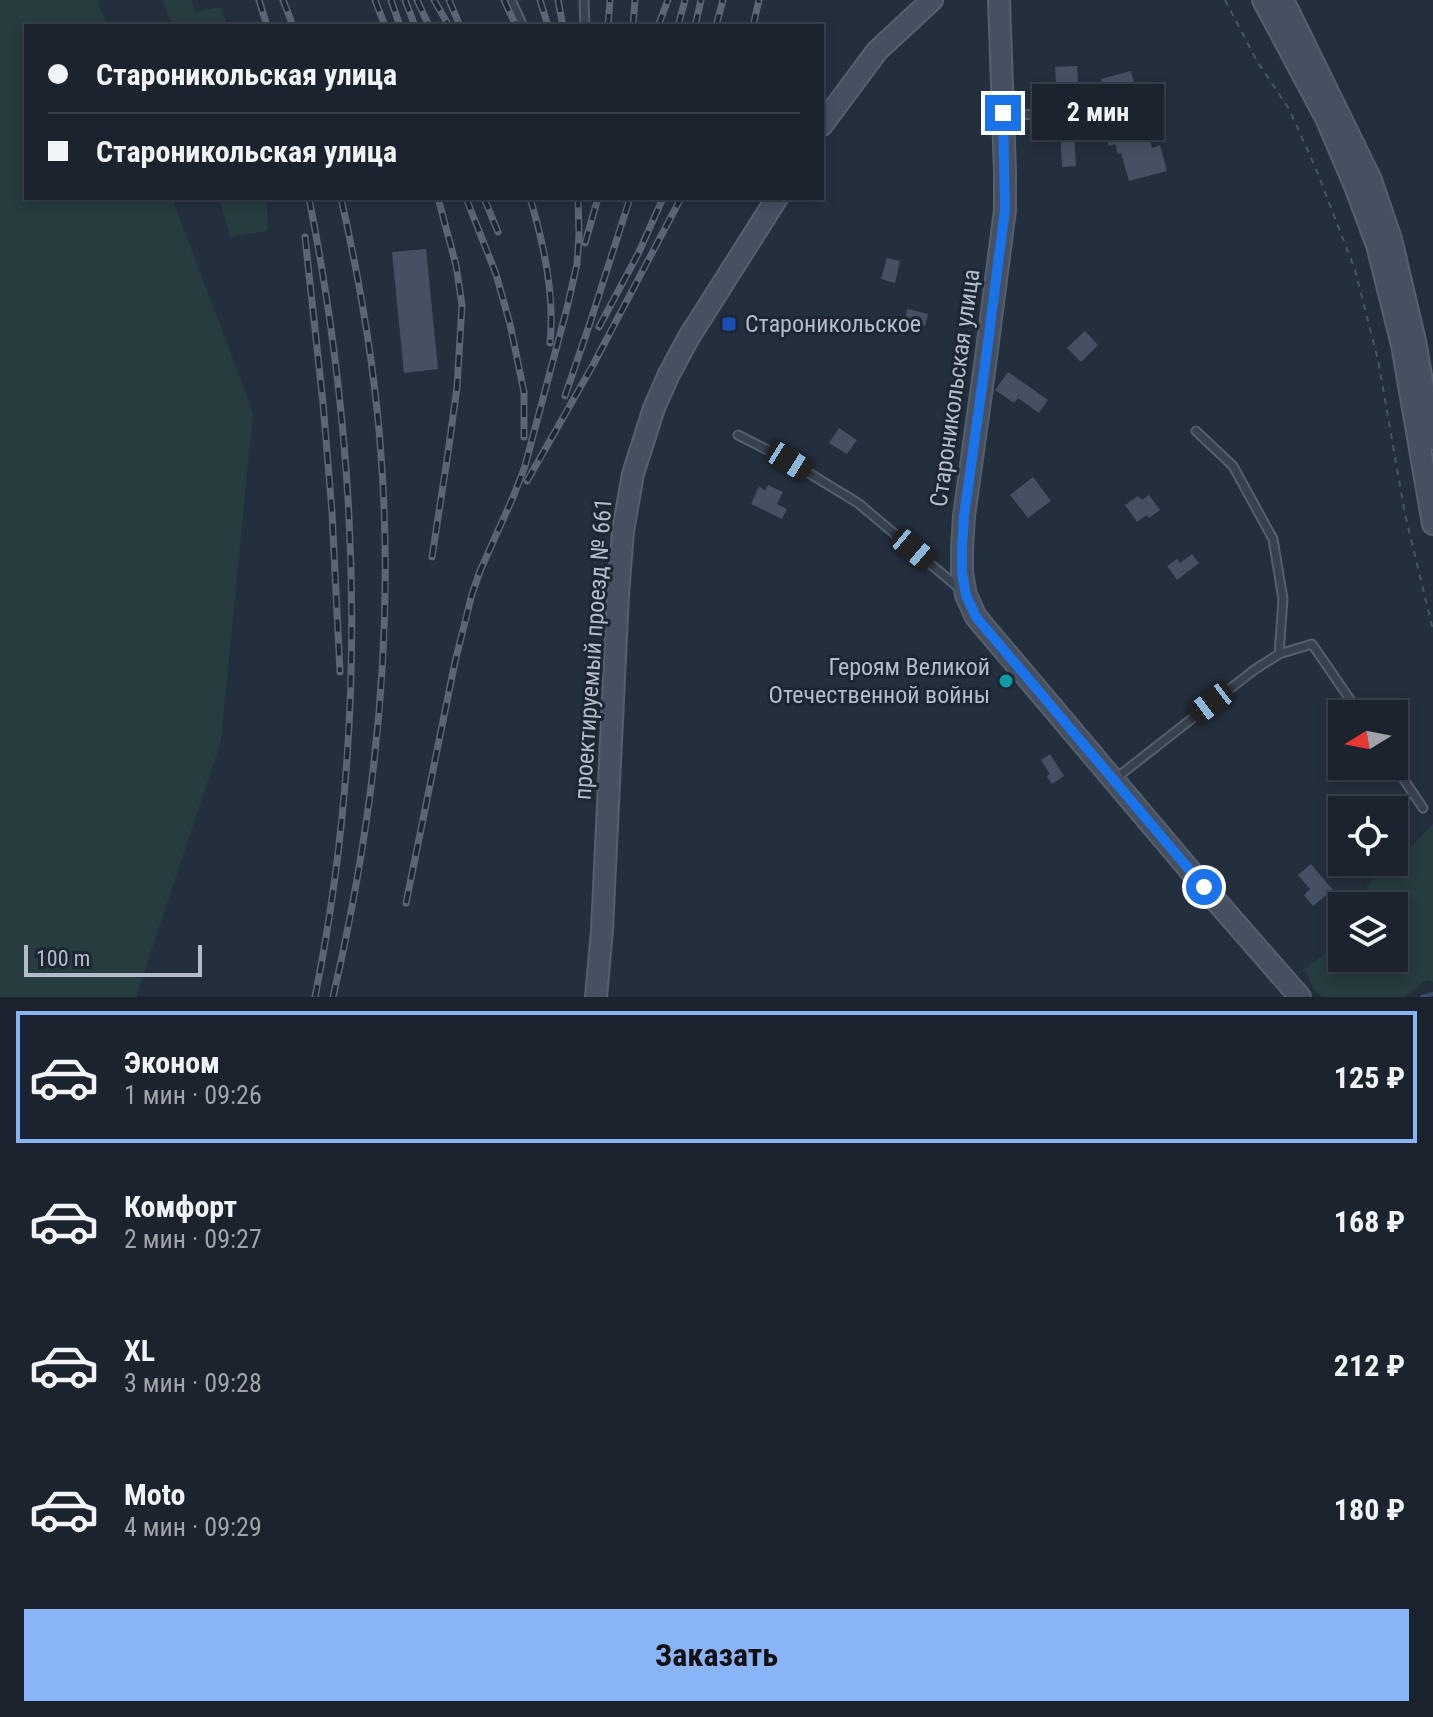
<!DOCTYPE html>
<html lang="ru">
<head>
<meta charset="utf-8">
<style>
  :root { --surface:#1b232e; --page:#282f3a; --text:#f1f3f6; --muted:#a0a4aa; --line:#39404a; --accent:#8ab4f8 }
  body { margin:0; font-family:"Roboto Condensed",sans-serif; background:var(--page); color:var(--text); height:100vh; display:flex; flex-direction:column; font-size:30px; white-space:nowrap }
  * { box-sizing:border-box; margin:0 }
  p { font-size:26px; color:var(--muted) }
  .icon { flex:none; width:44px; height:44px; fill:none; stroke:currentColor; stroke-width:2; stroke-linecap:round; stroke-linejoin:round }
  .map { position:relative; height:997px; overflow:hidden }
  .panel { display:flex; flex-direction:column; background:var(--surface); flex:1 }
  .panel>* { flex:none }
  .guide { position:absolute; left:24px; top:24px; width:800px; height:176px; border-radius:0px; box-shadow:0 4px 12px #0003,0 0 0 2px var(--line); display:grid; align-content:center; height:176px; padding:0 24px; background:var(--surface) }
  .needle { width:52px; rotate:260deg }
  .fabs { position:absolute; left:1328px; top:700px; display:grid; gap:16px }
  .fabs a { display:grid; place-items:center; width:80px; height:80px; border-radius:0px; background:var(--surface); box-shadow:0 4px 12px #0003,0 0 0 2px var(--line); font-size:40px }
  .scale { position:absolute; left:24px; bottom:20px; width:178px; box-sizing:border-box; padding-left:8px; border:4px solid #b4bcc9; border-top:0; font-size:22px; line-height:28px; white-space:nowrap; color:#b4bcc9; -webkit-text-stroke:6px #1d2633; paint-order:stroke }
  .end { position:absolute; width:36px; height:36px; margin:-18px; border:10px solid #1a73e8; background:#fff; box-shadow:0 0 0 4px #fff }
  .from { border-radius:50% }
  .bubble { position:absolute; height:56px; border-radius:0px; background:var(--surface); box-shadow:0 4px 12px #0003,0 0 0 2px var(--line); font-size:26px; font-weight:700; line-height:56px; text-align:center }
  .car { position:absolute; width:24px; height:48px; margin:-24px -12px; border-radius:10px; box-shadow:0 0 6px 2px #0007; background:linear-gradient(#222 24%,#8ab4d8 0 40%,#222 0 76%,#8ab4d8 0 86%,#222 0) }
  .guide b { display:flex; align-items:center; gap:28px; height:76px; font-size:30px }
  .guide b+b { border-top:2px solid var(--line) }
  .guide i { width:20px; height:20px; background:var(--text) }
  ul { padding:14px 0 0; list-style:none }
  li { display:flex; align-items:center; gap:24px; height:132px; margin:0 16px 12px; padding:0 8px; border:4px solid transparent; border-radius:0px }
  li div { flex:1 }
  li b { display:block; font-size:30px }
  li em { font-style:normal; font-weight:700 }
  li.current { border-color:var(--accent) }
  li>.icon { width:72px; height:72px; stroke-width:1.5 }
  .button { display:flex; gap:16px; margin-top:auto; padding:16px 24px }
  .button a { flex:1; height:92px; border-radius:0px; background:var(--accent); color:#111; font-size:32px; font-weight:700; line-height:92px; text-align:center }
  .map>svg:first-child { display:block }
</style>
</head>
<body>
<div class="map">
<svg width="1433" height="997" viewBox="0 0 1433 997">
  <rect width="100%" height="100%" fill="#242f3e"/>
  <!-- green -->
  <path fill="#263c3f" d="M 0,0 L 97,0 L 107,26 L 26,26 L 26,198 L 172,198 L 253,412 L 221,741 L 136,997 L 0,997 Z
    M 162,0 L 191,0 L 195,12 L 220,7 L 228,26 L 173,26 Z
    M 219,198 L 267,198 L 267,231 L 230,237 Z
    M 1433,824 L 1433,982 L 1426,980 L 1404,997 L 1322,997 L 1313,988 L 1305,969 L 1342,941 L 1342,958 L 1394,958 L 1394,906 L 1372,906 L 1367,885 L 1398,860 Z"/>
  <g fill="none" stroke-linecap="round" stroke-linejoin="round">
    <!-- stream -->
    <path stroke="#394c67" stroke-width="4" d="M 1422,997 L 1433,994"/>
  </g>
  <!-- building -->
  <path fill="#455162" d="M 1077,66 L 1080,109 L 1068,109 L 1068,118 L 1061,118 L 1058,117 L 1055,67 Z
    M 1131,71 L 1152,148 L 1160,145 L 1167,171 L 1129,181 L 1121,153 L 1118,154 L 1115,144 L 1109,146 L 1102,122 L 1112,119 L 1101,79 Z
    M 1060,131 L 1074,132 L 1076,166 L 1062,167 Z
    M 426,249 L 438,369 L 404,373 L 392,252 Z
    M 887,258 L 900,261 L 895,283 L 881,279 Z
    M 907,309 L 928,314 L 925,326 L 905,322 Z
    M 1085,331 L 1098,345 L 1081,362 L 1067,348 Z
    M 1008,372 L 1048,400 L 1039,413 L 1018,398 L 1014,403 L 995,390 Z
    M 839,428 L 857,440 L 847,454 L 829,443 Z
    M 1033,477 L 1051,501 L 1028,518 L 1010,495 Z
    M 768,485 L 783,492 L 777,504 L 787,509 L 782,519 L 751,504 L 759,486 L 765,491 Z
    M 1149,495 L 1160,510 L 1149,518 L 1147,515 L 1137,522 L 1125,505 L 1138,496 L 1142,500 Z
    M 1192,554 L 1199,563 L 1177,580 L 1167,566 L 1177,559 L 1180,563 Z
    M 1050,754 L 1064,776 L 1052,784 L 1047,776 L 1050,774 L 1041,760 Z
    M 1311,864 L 1333,890 L 1313,906 L 1304,895 L 1310,889 L 1298,875 Z"/>
  <g fill="none" stroke-linecap="round" stroke-linejoin="round">
    <defs>
      <path id="lane" d="M 511,0 L 523,26
        M 584,0 L 585,26
        M 1005,113 L 1034,115 L 1060,125 L 1095,124
        M 1196,431 L 1233,466 L 1273,539 L 1283,599 L 1279,654
        M 738,435 L 789,461 L 858,503 L 959,588
        M 1394,765 L 1423,808
        M 1115,779 L 1254,670 L 1279,654 L 1312,644 L 1360,714"/>
      <path id="secondary" d="M 999,0 L 1005,172 L 1005,210 L 985,365 L 964,516 L 962,548 L 962,573 L 966,595 L 976,617 L 1204,887 L 1300,997
        M 1263,0 L 1326,118 L 1355,186 L 1377,245 L 1402,345 L 1433,524
        M 1283,0 L 1371,180 L 1391,239 L 1415,341 L 1432,439
        M 822,125 L 877,51 L 932,0
        M 596,997 L 602,930 L 618,595 L 623,531 L 633,474 L 654,408 L 669,374 L 689,337 L 777,198"/>
    </defs>
    <!-- lane casing -->
    <use href="#lane" stroke="#565f6c" stroke-width="11"/>
    <!-- secondary casing -->
    <use href="#secondary" stroke="#565f6c" stroke-width="24"/>
    <!-- path -->
    <path stroke="#44595c" stroke-width="2" stroke-dasharray="6 6" stroke-linecap="butt" d="M 1225,0 L 1257,61 L 1289,109 L 1316,169 L 1355,270 L 1378,360 L 1405,514 L 1433,630"/>
    <!-- lane -->
    <use href="#lane" stroke="#38414e" stroke-width="7"/>
    <!-- secondary -->
    <use href="#secondary" stroke="#465061" stroke-width="20"/>
    <defs>
      <path id="rail" d="M 259,0 L 267,26
        M 283,0 L 293,26
        M 375,0 L 385,26
        M 391,0 L 400,26
        M 405,0 L 415,26
        M 417,0 L 429,26
        M 434,0 L 449,26
        M 449,0 L 460,26
        M 504,0 L 516,26
        M 540,0 L 548,26
        M 558,0 L 563,26
        M 608,26 L 610,0
        M 633,26 L 635,0
        M 658,26 L 668,0
        M 678,26 L 685,0
        M 695,26 L 701,0
        M 716,26 L 723,0
        M 753,26 L 759,0
        M 309,198 C 361,462 368,733 315,997
        M 466,198 L 496,274 L 510,324 L 524,392 L 524,437
        M 484,198 L 498,232
        M 530,198 C 544,244 555,295 550,343
        M 305,237 L 323,403 L 332,512 L 340,672
        M 585,243 L 598,198
        M 599,327 L 639,252 L 663,198
        M 565,396 L 590,323 L 630,198
        M 527,481 L 593,365 L 681,198
        M 432,557 L 448,453 L 457,387 L 462,305 L 456,265 L 438,198
        M 406,903 L 455,662 L 472,594 L 480,571 L 514,495 L 525,466 L 567,308 L 577,264 L 579,235 L 578,198
        M 333,997 C 374,820 395,638 381,455 C 375,369 360,282 341,198"/>
    </defs>
    <!-- rail casing -->
    <use href="#rail" stroke="#5a6575" stroke-width="7"/>
    <!-- rail -->
    <use href="#rail" stroke="#1d2633" stroke-width="4" stroke-dasharray="12" stroke-linecap="butt"/>
  </g>
  <g fill="none" stroke-linecap="round" stroke-linejoin="round">
    <!-- route -->
    <path stroke="#1a73e8" stroke-width="10" d="M 1003,113 L 1005,210 L 985,365 L 964,516 L 962,548 L 962,573 L 966,595 L 976,617 L 1204,887"/>
  </g>
  <!-- markers -->
  <rect fill="#1a4fb4" stroke="#1d2633" stroke-width="3" x="721" y="316" width="16" height="16" rx="4"/>
  <circle fill="#0f9aa8" stroke="#1d2633" stroke-width="3" cx="1006" cy="681" r="8"/>
  <g text-anchor="middle" dominant-baseline="central" stroke-width="6" stroke-linejoin="round" paint-order="stroke">
    <!-- poi labels -->
    <g font-size="24" fill="#b4bcc9" stroke="#1d2633" text-anchor="start">
      <text x="745" y="324">Староникольское</text>
      <text x="990" y="667" text-anchor="end">Героям Великой<tspan x="990" dy="28">Отечественной войны</tspan></text>
    </g>
    <!-- street labels -->
    <g font-size="24" fill="#b4bcc9" stroke="#1d2633">
      <text transform="translate(955 388) rotate(-82)">Староникольская улица</text>
      <text transform="translate(593 649) rotate(-86)">проектируемый проезд № 661</text>
    </g>
  </g>
</svg>
<div class="fabs">
<a><svg class="needle" viewBox="-14 -14 28 28"><path d="M0-13l5 13h-10z" fill="#e53935"/><path d="M0 13l5-13h-10z" fill="#a0a4aa"/></svg></a>
<a><svg class="icon" aria-label="locate" viewBox="0 0 24 24"><circle cx="12" cy="12" r="6"/><path d="M12 2v4M12 18v4M2 12h4M18 12h4"/></svg></a>
<a><svg class="icon" aria-label="layers" viewBox="0 0 24 24"><path d="M12 4l9 5-9 5-9-5zM3 14l9 5 9-5"/></svg></a>
</div>
<div class="scale">100 m</div>
<i class="end from" style="left:1204px;top:887px"></i>
<i class="end" style="left:1003px;top:113px"></i>
<div class="bubble" style="left:1032px;top:84px;width:132px">2 мин</div>
<i class="car" style="left:789px;top:461px;rotate:122deg"></i>
<i class="car" style="left:913px;top:549px;rotate:130deg"></i>
<i class="car" style="left:1211px;top:703px;rotate:233deg"></i>
<div class="guide">
<b><i class="from"></i>Староникольская улица</b>
<b><i></i>Староникольская улица</b>
</div>
</div>
<section class="panel">
<ul>
<li class="current"><svg class="icon" aria-label="car" viewBox="0 0 24 24"><path d="M5 17H2v-5l4-1 3-4h7l3 4 3 1v5h-3M9 17h6M6 11h13"/><circle cx="7" cy="17" r="2"/><circle cx="17" cy="17" r="2"/></svg><div><b>Эконом</b><p>1 мин · 09:26</p></div><em>125 ₽</em></li>
<li><svg class="icon" aria-label="car" viewBox="0 0 24 24"><path d="M5 17H2v-5l4-1 3-4h7l3 4 3 1v5h-3M9 17h6M6 11h13"/><circle cx="7" cy="17" r="2"/><circle cx="17" cy="17" r="2"/></svg><div><b>Комфорт</b><p>2 мин · 09:27</p></div><em>168 ₽</em></li>
<li><svg class="icon" aria-label="car" viewBox="0 0 24 24"><path d="M5 17H2v-5l4-1 3-4h7l3 4 3 1v5h-3M9 17h6M6 11h13"/><circle cx="7" cy="17" r="2"/><circle cx="17" cy="17" r="2"/></svg><div><b>XL</b><p>3 мин · 09:28</p></div><em>212 ₽</em></li>
<li><svg class="icon" aria-label="car" viewBox="0 0 24 24"><path d="M5 17H2v-5l4-1 3-4h7l3 4 3 1v5h-3M9 17h6M6 11h13"/><circle cx="7" cy="17" r="2"/><circle cx="17" cy="17" r="2"/></svg><div><b>Moto</b><p>4 мин · 09:29</p></div><em>180 ₽</em></li>
</ul>
<div class="button"><a>Заказать</a></div>
</section>
</body>
</html>
